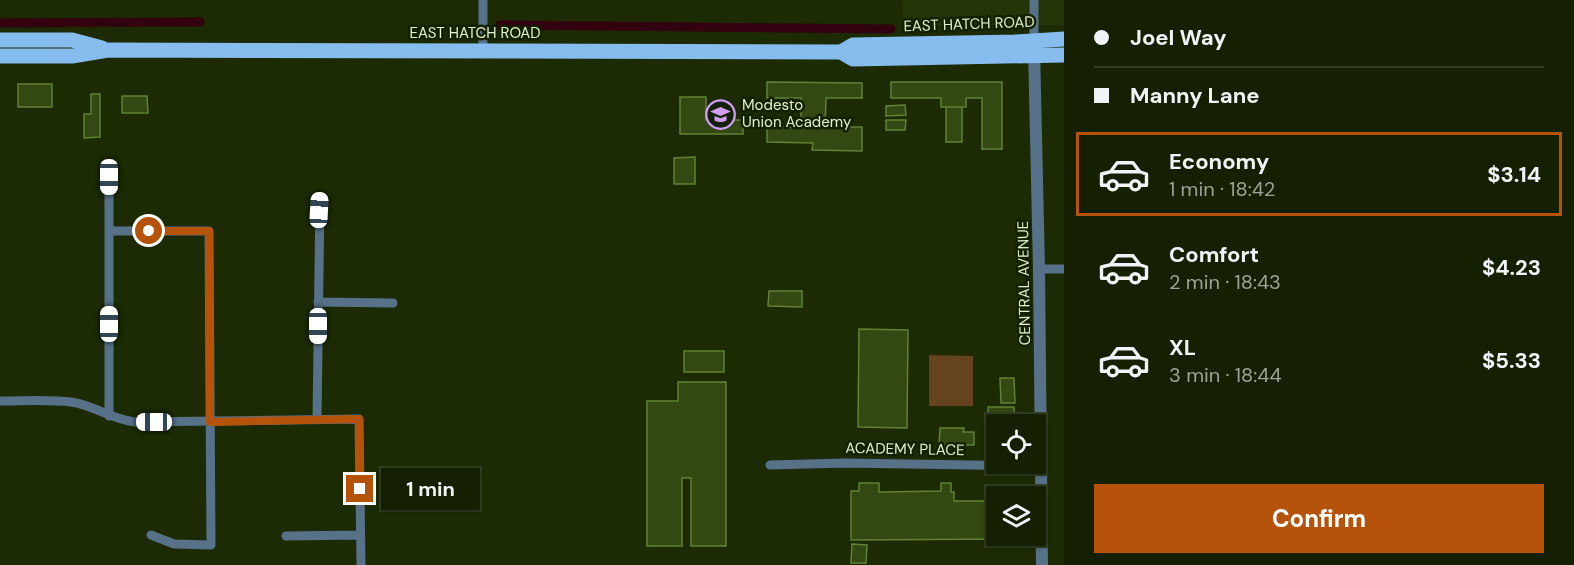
<!DOCTYPE html>
<html lang="en">
<head>
<meta charset="utf-8">
<style>
  :root { --surface:#152002; --page:#1e280c; --text:#f1f3f6; --muted:#9da399; --line:#343e24; --accent:#b45309 }
  body { margin:0; font-family:"DM Sans",sans-serif; background:var(--page); color:var(--text); height:100vh; display:flex; flex-direction:column; font-size:22px; white-space:nowrap }
  * { box-sizing:border-box; margin:0 }
  p { font-size:20px; color:var(--muted) }
  .icon { flex:none; width:33px; height:33px; fill:none; stroke:currentColor; stroke-width:2; stroke-linecap:round; stroke-linejoin:round }
  .map { position:relative; flex:1; overflow:hidden }
  .details { display:flex; flex-direction:column; background:var(--surface); width:510px }
  .details>* { flex:none }
  .banner { display:grid; align-content:center; height:132px; padding:0 30px; background:var(--surface) }
  .fabs { position:absolute; left:986px; top:414px; display:grid; gap:12px }
  .fabs a { display:grid; place-items:center; width:60px; height:60px; border-radius:0px; background:var(--surface); box-shadow:0 2px 4px #0004,0 0 0 2px var(--line); font-size:30px }
  .end { position:absolute; width:27px; height:27px; margin:-14px; border:8px solid #b45309; background:#fff; box-shadow:0 0 0 3px #fff }
  .from { border-radius:50% }
  .bubble { position:absolute; height:42px; border-radius:0px; background:var(--surface); box-shadow:0 2px 4px #0004,0 0 0 2px var(--line); font-size:20px; font-weight:700; line-height:42px; text-align:center }
  .car { position:absolute; width:18px; height:36px; margin:-18px -9px; border-radius:8px; box-shadow:0 0 4px 2px #0007; background:linear-gradient(#fff 24%,#345 0 40%,#fff 0 76%,#345 0 86%,#fff 0) }
  .banner b { display:flex; align-items:center; gap:21px; height:57px; font-size:22px }
  .banner b+b { border-top:2px solid var(--line) }
  .banner i { width:15px; height:15px; background:var(--text) }
  ul { padding:0; list-style:none }
  li { display:flex; align-items:center; gap:18px; height:84px; margin:0 12px 9px; padding:0 18px; border:3px solid transparent; border-radius:0px }
  li div { flex:1 }
  li b { display:block; font-size:22px }
  li em { font-style:normal; font-weight:700 }
  li.current { border-color:var(--accent) }
  li>.icon { width:54px; height:54px; stroke-width:1.5 }
  .primary-button { display:flex; gap:12px; margin-top:auto; padding:12px 30px }
  .primary-button a { flex:1; height:69px; border-radius:0px; background:var(--accent); color:#fff; font-size:24px; font-weight:700; line-height:69px; text-align:center }
  main { display:flex; flex:1; min-height:0 }
  .map>svg:first-child { display:block }
</style>
</head>
<body>
<main>
<div class="map">
<svg width="1064" height="565" viewBox="0 0 1064 565">
  <rect width="100%" height="100%" fill="#1c2b03"/>
  <!-- built -->
  <path fill="#233406" d="M 902,0 L 1064,0 L 1064,25 L 903,25 Z"/>
  <!-- green -->
  <path fill="#64431e" d="M 929,355 L 973,356 L 973,406 L 929,406 Z"/>
  <g fill="none" stroke-linecap="round" stroke-linejoin="round">
    <!-- canal -->
    <path stroke="#32000f" stroke-width="9" d="M 0,23 L 200,22
      M 500,25 L 891,29"/>
  </g>
  <!-- building -->
  <path fill="#344911" stroke="#628135" stroke-width="1.5" d="M 767,82 L 862,83 L 862,98 L 826,98 L 825,127 L 862,127 L 862,151 L 812,150 L 813,143 L 767,142 L 767,127 L 801,127 L 801,98 L 767,98 Z
    M 891,82 L 1002,82 L 1002,149 L 982,149 L 982,98 L 966,98 L 966,107 L 941,107 L 941,98 L 891,98 Z
    M 18,84 L 52,84 L 52,107 L 18,107 Z
    M 91,94 L 100,94 L 100,137 L 84,138 L 84,114 L 91,114 Z
    M 122,96 L 147,96 L 148,113 L 122,113 Z
    M 680,97 L 706,97 L 706,120 L 743,120 L 743,134 L 680,134 Z
    M 905,105 L 906,115 L 886,116 L 886,106 Z
    M 946,107 L 962,107 L 962,142 L 946,142 Z
    M 886,120 L 906,120 L 905,130 L 886,130 Z
    M 695,157 L 695,184 L 674,184 L 674,158 Z
    M 769,291 L 802,291 L 802,307 L 768,306 Z
    M 859,329 L 908,330 L 907,428 L 858,427 Z
    M 684,351 L 724,351 L 724,372 L 684,372 Z
    M 1000,378 L 1014,378 L 1015,403 L 1001,403 Z
    M 678,382 L 726,382 L 726,546 L 691,546 L 691,478 L 682,478 L 682,546 L 647,546 L 647,401 L 678,401 Z
    M 988,407 L 1014,407 L 1015,424 L 996,424 L 996,445 L 989,445 Z
    M 940,428 L 964,428 L 963,432 L 974,432 L 974,445 L 939,445 Z
    M 859,483 L 879,483 L 879,492 L 941,491 L 941,483 L 951,483 L 951,492 L 954,492 L 954,501 L 987,501 L 987,492 L 1005,492 L 1005,496 L 996,496 L 996,536 L 1004,536 L 1004,539 L 851,540 L 851,491 L 859,491 Z
    M 852,544 L 867,545 L 866,563 L 851,563 Z"/>
  <g fill="none" stroke-linecap="round" stroke-linejoin="round">
    <!-- minor -->
    <path stroke="#577189" stroke-width="9" d="M 1034,0 L 1034,41
      M 483,51 L 483,0
      M 109,177 L 109,416
      M 109,231 L 209,231 L 211,545 L 174,544 L 151,535
      M 1039,269 L 1064,269
      M 318,302 L 393,303
      M 0,401 C 23,401 49,399 71,402 C 94,405 110,419 135,422 L 359,419 L 361,565
      M 317,420 L 320,197
      M 770,465 L 845,463 L 1041,466
      M 286,536 L 360,535"/>
    <!-- tertiary -->
    <path stroke="#577189" stroke-width="12" d="M 1034,47 L 1039,269 L 1042,565"/>
    <!-- primary -->
    <path stroke="#87bcef" stroke-width="15" d="M 0,40 L 72,40 L 102,48
      M 841,52 L 853,45 L 1015,42 L 1064,39
      M 0,56 L 72,56 L 108,50 L 841,52 L 853,59 L 1064,55"/>
  </g>
  <g fill="none" stroke-linecap="round" stroke-linejoin="round">
    <!-- route -->
    <path stroke="#b45309" stroke-width="8" d="M 149,231 L 209,231 L 210,422 L 359,419 L 360,489"/>
  </g>
  <!-- icons -->
  <defs>
    <symbol id="school-ring" viewBox="-11 -11 22 22"><circle r="9.5" fill="#132100" stroke="#d19dfe" stroke-width="1.5"/><path d="M0-5L7-2L0 1L-7-2ZM-4 1L0 2.5L4 1V4Q0 6-4 4Z" fill="#d19dfe"/></symbol>
  </defs>
  <g fill-rule="evenodd">
    <use href="#school-ring" x="704" y="98" width="33" height="33"/>
  </g>
  <g text-anchor="middle" dominant-baseline="central" stroke-width="5" stroke-linejoin="round" paint-order="stroke">
    <!-- street labels -->
    <g font-size="15" fill="#e0f2cc" stroke="#132100">
      <text transform="translate(969 24) rotate(-2)">EAST HATCH ROAD</text>
      <text x="475" y="33">EAST HATCH ROAD</text>
      <text transform="translate(1024 283) rotate(-91)">CENTRAL AVENUE</text>
      <text transform="translate(905 449) rotate(1)">ACADEMY PLACE</text>
    </g>
    <!-- poi labels -->
    <g font-size="15" fill="#e0f2cc" stroke="#132100" text-anchor="start">
      <text x="742" y="105">Modesto<tspan x="742" dy="17">Union Academy</tspan></text>
    </g>
  </g>
</svg>
<div class="fabs">
<a><svg class="icon" aria-label="locate" viewBox="0 0 24 24"><circle cx="12" cy="12" r="6"/><path d="M12 2v4M12 18v4M2 12h4M18 12h4"/></svg></a>
<a><svg class="icon" aria-label="layers" viewBox="0 0 24 24"><path d="M12 4l9 5-9 5-9-5zM3 14l9 5 9-5"/></svg></a>
</div>
<i class="end from" style="left:149px;top:231px"></i>
<i class="end" style="left:360px;top:489px"></i>
<div class="bubble" style="left:381px;top:468px;width:99px">1 min</div>
<i class="car" style="left:109px;top:177px;rotate:180deg"></i>
<i class="car" style="left:319px;top:210px;rotate:3deg"></i>
<i class="car" style="left:109px;top:324px;rotate:0deg"></i>
<i class="car" style="left:318px;top:326px;rotate:180deg"></i>
<i class="car" style="left:154px;top:422px;rotate:270deg"></i>
</div>
<section class="details">
<div class="banner">
<b><i class="from"></i>Joel Way</b>
<b><i></i>Manny Lane</b>
</div>
<ul>
<li class="current"><svg class="icon" aria-label="car" viewBox="0 0 24 24"><path d="M5 17H2v-5l4-1 3-4h7l3 4 3 1v5h-3M9 17h6M6 11h13"/><circle cx="7" cy="17" r="2"/><circle cx="17" cy="17" r="2"/></svg><div><b>Economy</b><p>1 min · 18:42</p></div><em>$3.14</em></li>
<li><svg class="icon" aria-label="car" viewBox="0 0 24 24"><path d="M5 17H2v-5l4-1 3-4h7l3 4 3 1v5h-3M9 17h6M6 11h13"/><circle cx="7" cy="17" r="2"/><circle cx="17" cy="17" r="2"/></svg><div><b>Comfort</b><p>2 min · 18:43</p></div><em>$4.23</em></li>
<li><svg class="icon" aria-label="car" viewBox="0 0 24 24"><path d="M5 17H2v-5l4-1 3-4h7l3 4 3 1v5h-3M9 17h6M6 11h13"/><circle cx="7" cy="17" r="2"/><circle cx="17" cy="17" r="2"/></svg><div><b>XL</b><p>3 min · 18:44</p></div><em>$5.33</em></li>
</ul>
<div class="primary-button"><a>Confirm</a></div>
</section>
</main>
</body>
</html>
